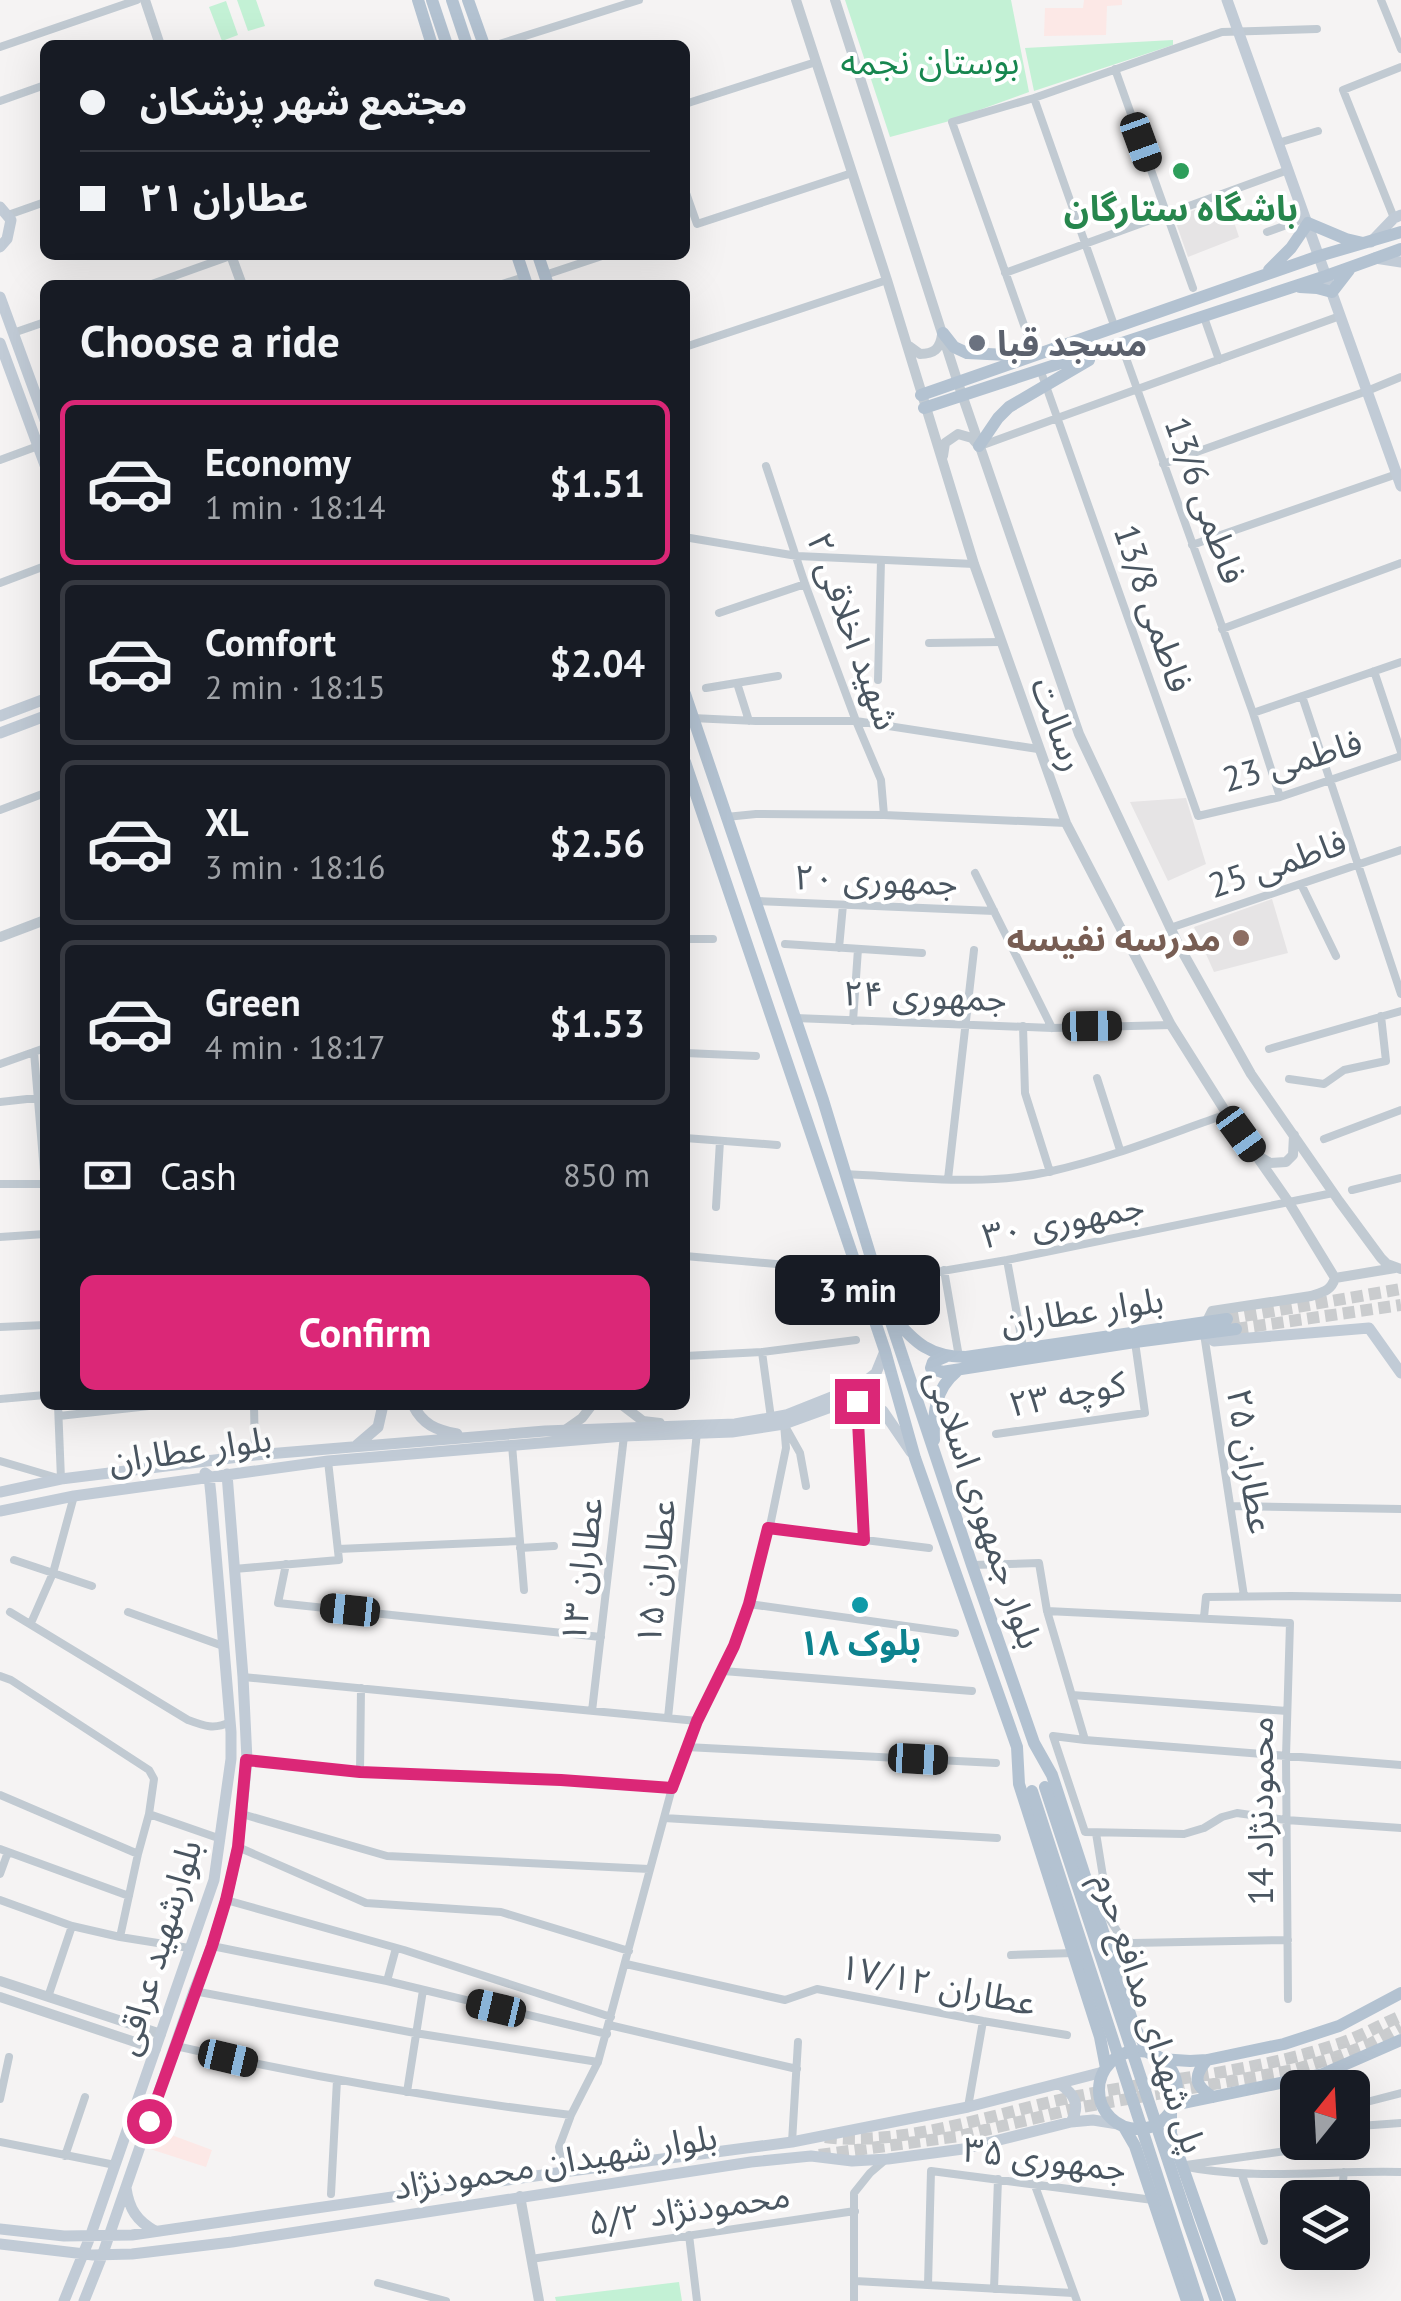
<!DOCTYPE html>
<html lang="en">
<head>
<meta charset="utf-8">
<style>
  :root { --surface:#171b24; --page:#20242c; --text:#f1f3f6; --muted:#9ea1a6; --line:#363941; --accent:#db2777 }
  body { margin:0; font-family:"PT Sans","Noto Sans Arabic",sans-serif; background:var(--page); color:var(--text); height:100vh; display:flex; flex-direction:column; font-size:38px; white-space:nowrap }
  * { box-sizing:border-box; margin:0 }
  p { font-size:32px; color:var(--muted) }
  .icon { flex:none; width:55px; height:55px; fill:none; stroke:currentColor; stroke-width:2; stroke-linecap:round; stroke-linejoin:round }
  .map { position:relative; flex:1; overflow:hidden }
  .sheet { position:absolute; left:40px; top:280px; width:650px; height:1130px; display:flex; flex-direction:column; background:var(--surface); border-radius:15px; box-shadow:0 10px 40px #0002 }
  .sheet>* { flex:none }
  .banner { position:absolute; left:40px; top:40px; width:650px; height:220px; border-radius:15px; box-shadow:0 10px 40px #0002; display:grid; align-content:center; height:220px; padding:0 40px; background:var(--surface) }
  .needle { width:65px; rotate:18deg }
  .controls { position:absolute; left:1280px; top:2070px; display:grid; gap:20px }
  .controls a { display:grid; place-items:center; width:90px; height:90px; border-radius:15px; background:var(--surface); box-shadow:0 10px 40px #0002; font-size:50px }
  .end { position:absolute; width:45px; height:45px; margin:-22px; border:12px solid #db2777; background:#fff; box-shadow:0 0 0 5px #fff }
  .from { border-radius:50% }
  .bubble { position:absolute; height:70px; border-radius:15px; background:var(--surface); box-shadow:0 10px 40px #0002; font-size:32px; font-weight:800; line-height:70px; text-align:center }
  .car { position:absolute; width:30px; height:60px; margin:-30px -15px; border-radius:12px; box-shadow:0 0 8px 2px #0007; background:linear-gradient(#222 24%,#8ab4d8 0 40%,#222 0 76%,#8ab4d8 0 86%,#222 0) }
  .banner b { display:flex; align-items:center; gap:35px; height:95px; font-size:38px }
  .banner b+b { border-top:2px solid var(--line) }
  .banner i { width:25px; height:25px; background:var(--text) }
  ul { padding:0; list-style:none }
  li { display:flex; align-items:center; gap:30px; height:165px; margin:0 20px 15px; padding:0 20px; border:5px solid var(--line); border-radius:15px }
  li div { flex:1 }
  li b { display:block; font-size:38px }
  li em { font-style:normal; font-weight:800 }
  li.current { border-color:var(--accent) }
  li>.icon { width:90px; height:90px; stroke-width:1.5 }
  h2 { padding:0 40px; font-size:45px; line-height:120px }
  .pay { display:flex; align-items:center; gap:25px; height:110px; padding:0 40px; font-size:38px }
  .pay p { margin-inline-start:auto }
  .action { display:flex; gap:20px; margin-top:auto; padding:20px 40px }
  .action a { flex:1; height:115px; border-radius:15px; background:var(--accent); color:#fff; font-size:40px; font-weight:800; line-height:115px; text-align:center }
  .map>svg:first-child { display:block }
</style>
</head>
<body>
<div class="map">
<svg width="1401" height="2301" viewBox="0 0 1401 2301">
  <rect width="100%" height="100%" fill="#f5f3f3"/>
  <!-- education -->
  <path fill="#e6e4e5" d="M 1226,198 L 1239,237 L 1188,257 L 1175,220 L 1176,217 Z
    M 1186,798 L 1206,864 L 1168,881 L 1130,802 Z
    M 1272,899 L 1288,953 L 1214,972 L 1194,927 Z"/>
  <!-- medical -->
  <path fill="#fce8e6" d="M 1084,0 L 1122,0 L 1122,5 L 1107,6 L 1106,35 L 1044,36 L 1045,8 L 1083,8 Z
    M 158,2130 L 212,2150 L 206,2167 L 150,2149 Z"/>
  <!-- green -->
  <path fill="#c3f1d5" d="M 237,0 L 256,0 L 265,26 L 248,31 Z
    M 845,0 L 1011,0 L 1029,92 L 946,122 L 890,137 Z
    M 226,1 L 238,35 L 222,41 L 209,7 Z
    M 1173,40 L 1173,45 L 1034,91 L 1025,48 Z
    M 679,2282 L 682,2301 L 556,2301 L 555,2297 Z"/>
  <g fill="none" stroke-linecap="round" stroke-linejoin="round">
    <!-- primary-tunnel -->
    <path stroke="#caccce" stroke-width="12" stroke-dasharray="12 6" stroke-linecap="butt" d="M 1227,1319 L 1401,1289
      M 1236,1329 L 1401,1305
      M 825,2137 C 906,2147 998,2112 1078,2096 C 1162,2079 1250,2073 1332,2046 C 1356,2039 1378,2026 1401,2016
      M 819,2155 L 960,2136 L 1082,2107 L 1294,2070 L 1339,2056 L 1370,2044 L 1401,2027"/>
    <!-- minor -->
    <path stroke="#c1cad2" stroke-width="8" d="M 1381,0 L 1401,49
      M 496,45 L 639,0
      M 0,47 L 137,0
      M 1115,69 L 1193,288
      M 1034,98 L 1115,328
      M 0,101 L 45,85
      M 685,104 L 816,62
      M 1278,143 L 1318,131
      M 685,190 L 697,224 L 852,173
      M 8,215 L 45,202
      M 1394,218 L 1343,90 L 1401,67
      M 1267,232 L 1306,218
      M 1005,273 L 1288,170
      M 545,275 L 605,255
      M 149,285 L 233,255
      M 499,285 L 524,277
      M 1205,320 L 1219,360
      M 13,333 L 45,322
      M 1121,344 L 1253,713 L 1280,797
      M 685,347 L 887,280
      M 1035,356 L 952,122 L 1034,98 L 1222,32 L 1317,29
      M 1040,369 L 1198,816 L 1280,797 L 1401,756
      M 983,445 L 1340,316
      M 0,460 L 38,446
      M 1163,464 L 1367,391 L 1401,377
      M 766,466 L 805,584 L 856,721 L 881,780 L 884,815
      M 690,538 L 797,556 L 974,564
      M 1192,545 L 1397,474
      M 0,583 L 45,566
      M 719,613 L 805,584
      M 1222,629 L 1401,563
      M 929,643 L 1001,642
      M 1374,671 L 1401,752
      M 878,680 L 881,560
      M 737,683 L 749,721
      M 706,688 L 778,676
      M 1302,696 L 1401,994
      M 1253,713 L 1401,662
      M 692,718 L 756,721 L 856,721 L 1038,749
      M 0,810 L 45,793
      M 726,817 L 756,814 L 884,815 L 1066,823
      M 975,873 L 1052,1028
      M 1301,884 L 1336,956
      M 755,901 L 994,911
      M 1170,928 L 1401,850
      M 685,939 L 713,939
      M 785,944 L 922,953
      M 839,948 L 843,905
      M 795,1018 L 1052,1028 L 1171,1025
      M 853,1021 L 858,949
      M 1023,1026 L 1025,1093 L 1050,1172
      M 1269,1049 L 1401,1011
      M 34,1052 L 45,1184
      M 685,1053 L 756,1056
      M 0,1064 L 45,1048
      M 1097,1078 L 1120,1150
      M 1289,1079 L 1324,1084 L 1344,1070 L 1386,1061 L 1381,1016
      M 0,1102 L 45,1097
      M 685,1138 L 777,1145
      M 1324,1139 L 1401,1110
      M 845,1174 C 912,1177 985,1187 1052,1171 C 1111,1158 1169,1134 1227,1114
      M 948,1179 L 974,950
      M 0,1184 L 45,1184
      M 1352,1190 L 1401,1178
      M 716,1207 L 720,1141
      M 0,1237 L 45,1234
      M 685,1256 L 832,1269
      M 1007,1260 L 1023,1347
      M 944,1270 L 959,1357
      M 878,1282 L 1007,1260 L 1333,1193
      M 0,1327 L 45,1325
      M 1204,1334 L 1244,1596
      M 762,1352 L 771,1418
      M 685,1356 L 762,1352 L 856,1340
      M 0,1399 L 45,1395
      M 857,1401 L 864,1540
      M 254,1405 L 255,1455
      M 59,1416 L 158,1405
      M 786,1428 L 800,1453 L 806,1486
      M 996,1434 L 1145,1413 L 1135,1342
      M 512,1445 L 524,1590
      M 0,1461 L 61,1479 L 58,1405
      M 1231,1506 L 1401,1509
      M 769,1528 L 929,1548
      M 520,1548 L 554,1546
      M 338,1549 L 520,1541
      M 14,1560 L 92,1586
      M 286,1564 L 278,1603 L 601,1637
      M 972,1565 L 1039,1563 L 1047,1611 L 1085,1740
      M 234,1569 L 339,1560 L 328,1461
      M 749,1604 L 955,1633
      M 1047,1611 L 1290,1623 L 1286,1756 L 1288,1999
      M 10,1612 L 188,1720 C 204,1726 214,1730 230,1722
      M 128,1612 L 223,1646
      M 1204,1617 L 1206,1597 L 1291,1596 L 1401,1598
      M 31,1623 L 53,1573 L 74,1496
      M 723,1671 L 972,1691
      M 0,1676 L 11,1680 L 149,1770 L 154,1779 L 149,1814 L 221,1839
      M 243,1677 L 697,1721
      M 1072,1695 L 1287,1711
      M 592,1711 L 624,1436
      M 668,1718 L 697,1432
      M 686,1747 L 996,1763
      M 247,1760 L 360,1772 L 561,1780 L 672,1788
      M 1401,1765 L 1085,1740 L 1053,1736 L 1085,1832 L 1184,1834 L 1204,1828 L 1222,1817 L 1237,1813 L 1286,1820 L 1401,1828
      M 360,1772 L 361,1688
      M 0,1795 L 138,1854 L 149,1814
      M 242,1814 L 387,1856 L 649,1869
      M 664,1818 L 997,1838
      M 1096,1833 L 1110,1920 L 1119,1934 L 1132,1943 L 1288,1940
      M 238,1847 L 366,1903 L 501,1912 L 629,1951
      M 0,1849 L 129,1896
      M 0,1874 L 8,1852
      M 0,1900 L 72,1926 L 120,1937 L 189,1948
      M 226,1900 L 404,1950 L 611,2017
      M 120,1937 L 138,1854
      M 212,1946 L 387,1981 L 607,2034
      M 1011,1955 L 1074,1953
      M 626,1964 L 785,2000 L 817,1989 L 983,2021 L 1067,2035
      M 387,1981 L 396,1948
      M 194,1991 L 415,2033 L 598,2062
      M 48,1997 L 72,1926
      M 609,2025 L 797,2069
      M 176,2046 C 306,2076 438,2099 571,2115
      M 407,2092 L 423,1990
      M 0,2099 L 9,2057
      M 968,2107 L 983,2021
      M 1359,2126 L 1355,2105 L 1401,2093
      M 1352,2138 L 1359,2126 L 1401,2123
      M 0,2142 L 115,2165
      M 792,2142 L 798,2042
      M 65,2156 L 85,2097
      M 1186,2165 L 1350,2142
      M 1182,2166 C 1254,2181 1328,2170 1401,2172
      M 563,2172 L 559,2147 L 571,2115 L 598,2062 L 672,1788 L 686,1747 L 723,1671 L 749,1604 L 771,1521 L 786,1448 L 784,1424
      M 1242,2175 L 1264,2241
      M 1034,2183 L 1077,2301
      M 331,2194 L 337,2080
      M 1341,2198 L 1344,2172
      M 689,2235 L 697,2301
      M 531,2259 L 855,2211
      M 855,2281 L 1073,2293
      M 378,2283 L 446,2301
      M 928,2285 L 931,2171 L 1153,2200
      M 994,2289 L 998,2179
      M 854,2301 L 854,2193 L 870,2173 L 884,2161"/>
    <!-- tertiary -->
    <path stroke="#c1cad2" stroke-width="10" d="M 145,0 L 160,45
      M 796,0 L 887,280 L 974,564 L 1066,823 L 1171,1025 L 1227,1114 L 1288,1201 L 1335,1278 C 1331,1291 1323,1292 1311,1296 L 1212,1311 L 1206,1323
      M 835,0 L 958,383 L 1079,734 L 1178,944 L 1251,1074 L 1339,1201 L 1381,1258 L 1387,1264 L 1401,1269
      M 231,255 L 242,285
      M 909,346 L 920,354 C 934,354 940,349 942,335
      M 943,456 L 945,443 L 958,434 L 972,438 L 978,445
      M 0,937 L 45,920
      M 1260,1157 L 1270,1163 L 1286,1162 L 1293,1155 L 1294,1135
      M 1335,1278 L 1395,1268
      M 622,1405 L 643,1421 L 660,1423
      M 565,1430 L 582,1418 L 592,1405
      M 0,1981 L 161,2034
      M 0,1997 L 156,2049
      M 520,2196 L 539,2301"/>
    <!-- secondary -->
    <path stroke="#c1cbd6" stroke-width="11" d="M 1227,0 L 1401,486
      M 0,207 L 11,220 L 7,239 L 0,247
      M 1371,242 L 1394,218 L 1401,215
      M 1375,258 L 1401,262
      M 0,297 L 45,420
      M 0,343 L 45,465
      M 0,716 L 45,699
      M 0,733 L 45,716
      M 1204,1334 L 1214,1341 L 1369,1328 L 1401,1373
      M 865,1401 L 883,1411 L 911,1452
      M 413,1405 C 423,1425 436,1430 457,1434
      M 357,1445 L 378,1427 L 383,1405
      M 0,1492 L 61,1479 L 255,1455 L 545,1431 L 735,1424 L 786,1415 L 859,1386 L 876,1373 L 885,1351
      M 0,1511 L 74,1496 L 328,1461 L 624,1436 L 732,1432 L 784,1424 L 842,1403 L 869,1400 L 879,1396 L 878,1387 L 869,1385 L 859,1386
      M 1060,2084 C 1074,2094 1081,2105 1071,2122
      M 126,2188 C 129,2209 137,2221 155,2231
      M 0,2229 L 64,2236 L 132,2235 L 563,2172 L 792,2142 L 968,2107 L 1103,2072
      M 0,2244 L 93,2255 L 132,2254 L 232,2242 L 751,2162 L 811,2156 L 852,2161 L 888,2159 L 963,2149 L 1071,2122 L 1093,2120 L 1118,2124
      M 64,2301 L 90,2237 L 214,1880 L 231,1759 L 231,1732 L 211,1495 L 209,1476 L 205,1473
      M 84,2301 L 102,2256 L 194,1991 L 212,1946 L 226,1900 L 238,1847 L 247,1760 L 243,1677 L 227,1474"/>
    <!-- primary -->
    <path stroke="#b3c2d1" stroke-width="12" d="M 418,0 L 432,45
      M 432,0 L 447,45
      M 452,0 L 467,45
      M 468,0 L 484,45
      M 517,255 L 527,285
      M 538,255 L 548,285
      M 1269,270 L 1291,248 L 1308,223 L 1346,239 L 1363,243
      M 1300,287 L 1317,288 L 1332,292 L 1349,270
      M 943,333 L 954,347 L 967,353 L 1028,356
      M 921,395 L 1319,256 L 1401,232
      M 924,408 L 1326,276 L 1401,249
      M 979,446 L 998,418 L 1009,407 L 1089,360
      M 685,694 L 823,1100 L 887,1310 L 972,1565 L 1034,1743 L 1052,1775 L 1134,2026 L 1149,2053
      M 685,762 L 885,1351 L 915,1458 L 1017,1747 L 1019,1784 L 1100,2037 L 1106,2068
      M 892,1316 C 915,1343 930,1357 966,1357 L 1227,1319
      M 945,1357 L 933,1362 L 931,1368 L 942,1372 L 1135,1342 L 1236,1329
      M 934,1440 C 933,1414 935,1389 956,1372
      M1099 2090a39 39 0 1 1 78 0a39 39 0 1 1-78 0Z
      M 1160,2059 L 1190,2061 L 1207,2060 L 1284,2044 L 1339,2026 L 1401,1993
      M 1207,2060 C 1193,2076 1194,2086 1213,2097
      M 1174,2105 L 1323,2074 L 1401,2040
      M 1171,2111 L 1171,2134 L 1230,2301
      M 1124,2127 L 1135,2146 L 1187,2301"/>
    <!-- primary-bridge -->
    <path stroke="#b3c2d1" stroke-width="12" d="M 1045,1787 L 1189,2224 L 1216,2301
      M 1032,1791 L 1198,2301"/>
  </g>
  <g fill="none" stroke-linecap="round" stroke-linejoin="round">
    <!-- route -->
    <path stroke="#db2777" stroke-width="12" d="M 149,2121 L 212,1946 L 226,1900 L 238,1847 L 246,1760 L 360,1772 L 561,1780 L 672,1788 L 697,1721 L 734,1646 L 749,1604 L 768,1528 L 864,1540 L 857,1401"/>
  </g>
  <!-- markers -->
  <circle fill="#2e9e5b" stroke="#fff" stroke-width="4" cx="1181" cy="171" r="10"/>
  <circle fill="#6b7280" stroke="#fff" stroke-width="4" cx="977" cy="343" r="10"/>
  <circle fill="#8d6e63" stroke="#fff" stroke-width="4" cx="1241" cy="938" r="10"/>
  <circle fill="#0f9aa8" stroke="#fff" stroke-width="4" cx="860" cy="1605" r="10"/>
  <g text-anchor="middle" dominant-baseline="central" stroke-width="8" stroke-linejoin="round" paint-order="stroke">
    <!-- park labels -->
    <g font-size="35" fill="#17864f" stroke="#fff">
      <text x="930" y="61">بوستان نجمه</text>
    </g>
    <!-- leisure labels -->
    <g font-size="35" font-weight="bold" fill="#27864d" stroke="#fff">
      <text x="1181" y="208">باشگاه ستارگان</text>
    </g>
    <!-- worship labels -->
    <g font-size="35" font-weight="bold" fill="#5b616d" stroke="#fff" text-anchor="start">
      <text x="997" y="343">مسجد قبا</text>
    </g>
    <!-- street labels -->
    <g font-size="35" fill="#4a5661" stroke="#fff">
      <text transform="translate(1206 500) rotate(70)">فاطمی 13/6</text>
      <text transform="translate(1154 608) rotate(71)">فاطمی 13/8</text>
      <text transform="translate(854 631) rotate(70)">شهید اخلاقی ۲</text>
      <text transform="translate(1059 724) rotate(70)">رسالت</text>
      <text transform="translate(1292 760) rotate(-16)">فاطمی 23</text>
      <text transform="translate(1277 863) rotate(-19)">فاطمی 25</text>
      <text transform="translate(876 879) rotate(2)">جمهوری ۲۰</text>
      <text transform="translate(925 995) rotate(2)">جمهوری ۲۴</text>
      <text transform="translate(1063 1220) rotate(-11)">جمهوری ۳۰</text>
      <text transform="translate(1082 1310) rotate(-8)">بلوار عطاران</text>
      <text transform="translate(1067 1393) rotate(-11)">کوچه ۲۳</text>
      <text transform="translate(190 1449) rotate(-8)">بلوار عطاران</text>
      <text transform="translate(1251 1461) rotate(81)">عطاران ۲۵</text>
      <text transform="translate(985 1509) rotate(71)">بلوار جمهوری اسلامی</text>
      <text transform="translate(581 1570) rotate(-83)">عطاران ۱۳</text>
      <text transform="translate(655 1572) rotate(-84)">عطاران ۱۵</text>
      <text transform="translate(1260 1811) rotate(-90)">محمودنژاد 14</text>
      <text transform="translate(157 1947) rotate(-73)">بلوارشهید عراقی</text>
      <text transform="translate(938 1984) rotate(11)">عطاران ۱۷/۱۲</text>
      <text transform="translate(1151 2013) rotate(72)">پل شهدای مدافع حرم</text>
      <text transform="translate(1045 2158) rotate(7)">جمهوری ۳۵</text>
      <text transform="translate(555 2161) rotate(-9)">بلوار شهیدان محمودنژاد</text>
      <text transform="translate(689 2208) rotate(-8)">محمودنژاد ۵/۲</text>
    </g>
    <!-- education labels -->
    <g font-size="35" font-weight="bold" fill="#785e54" stroke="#fff" text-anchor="end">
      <text x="1221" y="938">مدرسه نفیسه</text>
    </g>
    <!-- culture labels -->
    <g font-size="35" font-weight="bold" fill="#0d838f" stroke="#fff">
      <text x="860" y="1642">بلوک ۱۸</text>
    </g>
  </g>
</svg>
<div class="controls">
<a><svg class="needle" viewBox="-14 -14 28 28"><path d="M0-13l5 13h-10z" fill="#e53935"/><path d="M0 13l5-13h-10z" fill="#9ea1a6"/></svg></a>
<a><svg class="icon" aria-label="layers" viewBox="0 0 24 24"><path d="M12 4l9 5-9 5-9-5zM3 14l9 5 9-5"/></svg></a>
</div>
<i class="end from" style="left:149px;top:2121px"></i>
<i class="end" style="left:857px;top:1401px"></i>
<div class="bubble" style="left:775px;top:1255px;width:165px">3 min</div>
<i class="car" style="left:1141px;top:142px;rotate:160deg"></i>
<i class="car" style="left:1092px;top:1026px;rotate:89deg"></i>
<i class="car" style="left:1241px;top:1134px;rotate:144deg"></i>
<i class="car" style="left:350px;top:1610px;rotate:276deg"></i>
<i class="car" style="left:918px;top:1759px;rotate:93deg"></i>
<i class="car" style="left:496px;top:2008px;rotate:283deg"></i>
<i class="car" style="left:228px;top:2058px;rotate:103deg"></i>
<div class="banner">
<b><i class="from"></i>مجتمع شهر پزشکان</b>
<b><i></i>عطاران ۲۱</b>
</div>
<section class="sheet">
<h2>Choose a ride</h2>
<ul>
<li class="current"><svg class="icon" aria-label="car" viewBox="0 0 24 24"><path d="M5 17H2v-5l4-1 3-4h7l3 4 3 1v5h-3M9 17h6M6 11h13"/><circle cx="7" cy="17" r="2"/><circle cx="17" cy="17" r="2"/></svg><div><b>Economy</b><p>1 min · 18:14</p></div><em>$1.51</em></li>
<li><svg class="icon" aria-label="car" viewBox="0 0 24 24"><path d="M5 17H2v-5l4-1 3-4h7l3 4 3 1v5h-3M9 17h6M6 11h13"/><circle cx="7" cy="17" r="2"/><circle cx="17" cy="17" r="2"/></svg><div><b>Comfort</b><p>2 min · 18:15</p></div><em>$2.04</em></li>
<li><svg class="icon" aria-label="car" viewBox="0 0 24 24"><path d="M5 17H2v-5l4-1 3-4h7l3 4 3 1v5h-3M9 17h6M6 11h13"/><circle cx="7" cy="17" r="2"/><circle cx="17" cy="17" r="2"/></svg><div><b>XL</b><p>3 min · 18:16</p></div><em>$2.56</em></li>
<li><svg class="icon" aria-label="car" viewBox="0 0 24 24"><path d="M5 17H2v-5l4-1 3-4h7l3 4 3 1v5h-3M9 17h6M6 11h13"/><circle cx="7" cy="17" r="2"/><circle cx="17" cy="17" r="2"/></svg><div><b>Green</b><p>4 min · 18:17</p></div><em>$1.53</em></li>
</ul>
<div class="pay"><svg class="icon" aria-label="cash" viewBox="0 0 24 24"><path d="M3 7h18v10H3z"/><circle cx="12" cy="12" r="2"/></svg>Cash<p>850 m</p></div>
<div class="action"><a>Confirm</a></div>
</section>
</div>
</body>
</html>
